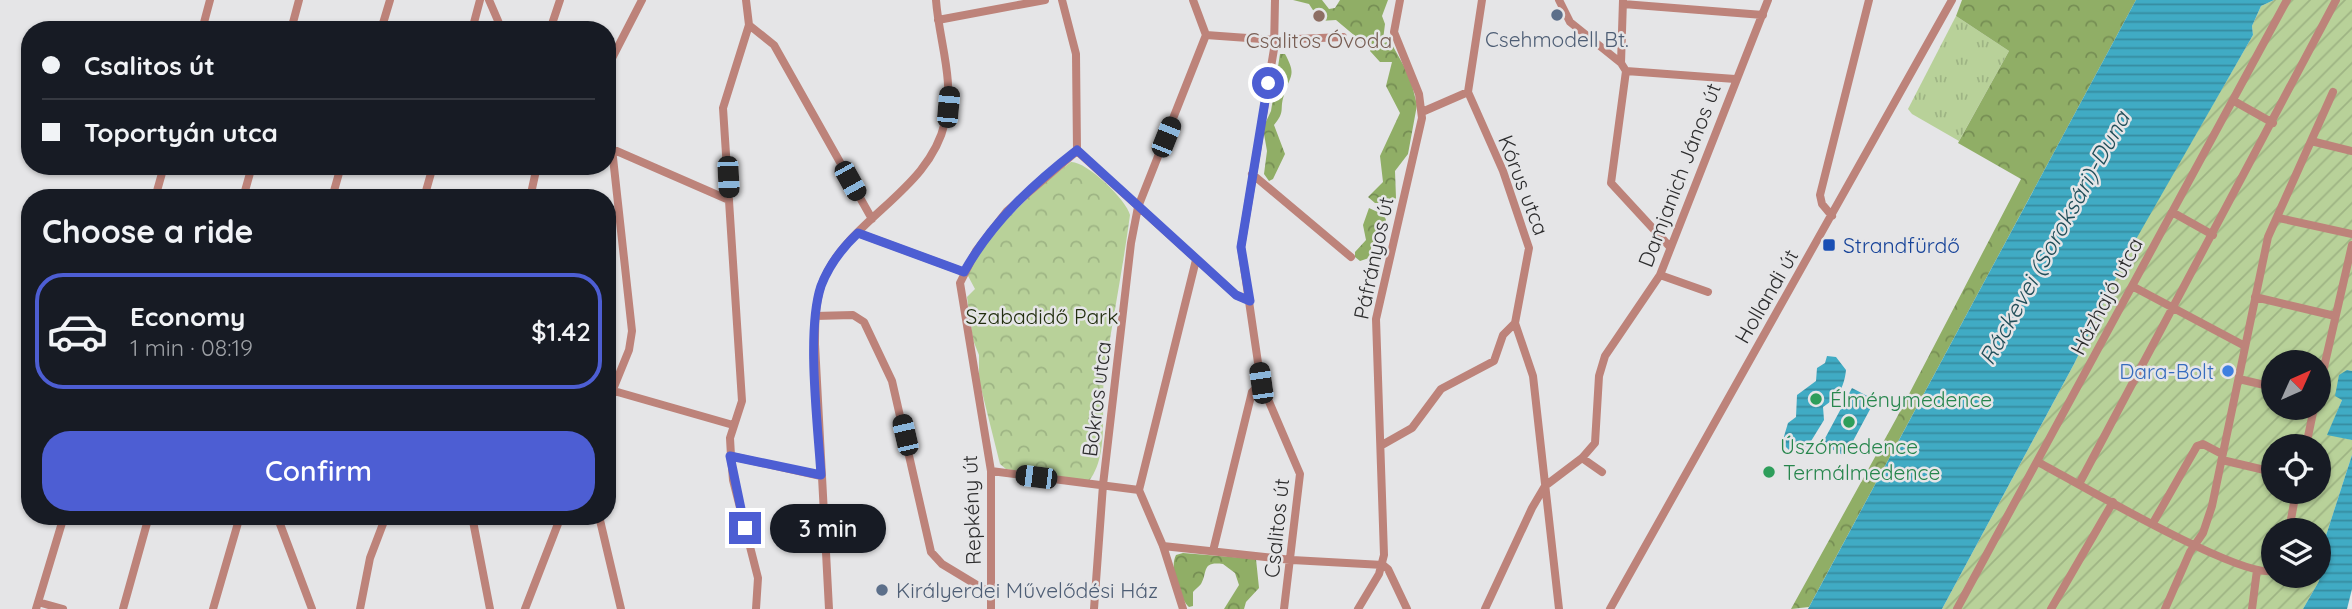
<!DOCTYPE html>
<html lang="en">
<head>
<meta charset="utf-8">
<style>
  :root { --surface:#171b24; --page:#20242c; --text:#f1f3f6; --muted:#9ea1a6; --line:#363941; --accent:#4d5ed3 }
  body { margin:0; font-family:Quicksand,sans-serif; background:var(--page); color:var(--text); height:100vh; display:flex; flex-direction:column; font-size:26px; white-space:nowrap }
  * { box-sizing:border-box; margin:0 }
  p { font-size:23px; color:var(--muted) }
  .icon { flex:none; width:38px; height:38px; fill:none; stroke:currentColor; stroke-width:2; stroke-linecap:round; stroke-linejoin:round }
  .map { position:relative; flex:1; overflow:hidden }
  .side { position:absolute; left:21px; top:189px; width:595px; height:336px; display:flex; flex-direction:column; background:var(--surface); border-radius:28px; box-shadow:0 2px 5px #0004 }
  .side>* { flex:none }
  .banner { position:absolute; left:21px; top:21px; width:595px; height:154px; border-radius:28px; box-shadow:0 2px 5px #0004; display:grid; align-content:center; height:154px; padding:0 21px; background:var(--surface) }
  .needle { width:46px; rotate:45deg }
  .fabs { position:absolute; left:2261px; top:350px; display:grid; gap:14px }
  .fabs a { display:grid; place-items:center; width:70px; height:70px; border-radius:50%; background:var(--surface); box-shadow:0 2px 5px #0004; font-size:35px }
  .end { position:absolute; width:32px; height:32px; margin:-16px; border:9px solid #4d5ed3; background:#fff; box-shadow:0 0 0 4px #fff }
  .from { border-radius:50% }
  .bubble { position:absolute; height:49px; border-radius:24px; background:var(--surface); box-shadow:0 2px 5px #0004; font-size:23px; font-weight:600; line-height:49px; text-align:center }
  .car { position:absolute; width:21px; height:42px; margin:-21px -10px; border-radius:9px; box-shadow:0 0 5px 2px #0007; background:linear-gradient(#222 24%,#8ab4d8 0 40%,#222 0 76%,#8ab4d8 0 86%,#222 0) }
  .banner b { display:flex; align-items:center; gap:24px; height:66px; font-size:26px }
  .banner b+b { border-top:2px solid var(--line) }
  .banner i { width:18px; height:18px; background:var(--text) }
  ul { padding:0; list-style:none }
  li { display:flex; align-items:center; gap:21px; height:116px; margin:0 14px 10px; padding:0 7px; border:4px solid var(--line); border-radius:28px }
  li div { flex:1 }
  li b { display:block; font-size:26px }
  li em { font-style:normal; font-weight:600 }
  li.current { border-color:var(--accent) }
  li>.icon { width:63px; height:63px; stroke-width:1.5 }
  h2 { padding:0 21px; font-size:32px; line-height:84px }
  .action { display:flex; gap:14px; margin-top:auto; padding:14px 21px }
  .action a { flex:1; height:80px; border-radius:28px; background:var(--accent); color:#fff; font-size:28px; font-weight:600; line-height:80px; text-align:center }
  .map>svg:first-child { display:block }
</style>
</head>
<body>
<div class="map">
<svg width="2352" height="609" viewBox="0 0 2352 609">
  <defs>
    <pattern id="grass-tufts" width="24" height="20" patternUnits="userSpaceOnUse" patternTransform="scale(1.75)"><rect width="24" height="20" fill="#b8d199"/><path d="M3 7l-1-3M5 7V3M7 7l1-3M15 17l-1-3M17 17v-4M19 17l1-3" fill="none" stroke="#9eb484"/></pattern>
    <pattern id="forest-crowns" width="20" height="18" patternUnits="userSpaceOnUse" patternTransform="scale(1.75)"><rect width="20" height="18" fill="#90ae66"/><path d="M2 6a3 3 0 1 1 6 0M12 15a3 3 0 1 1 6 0" fill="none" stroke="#768e54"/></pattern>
    <pattern id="park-crowns" width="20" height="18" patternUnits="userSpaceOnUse" patternTransform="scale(1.75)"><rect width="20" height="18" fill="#b8d199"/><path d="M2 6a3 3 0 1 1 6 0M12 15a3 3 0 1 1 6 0" fill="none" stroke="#9eb484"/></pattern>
    <pattern id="garden-furrows" width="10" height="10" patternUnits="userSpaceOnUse" patternTransform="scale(1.75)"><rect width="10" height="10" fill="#b8d199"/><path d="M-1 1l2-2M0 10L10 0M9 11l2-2" fill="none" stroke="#9eb484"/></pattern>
    <pattern id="water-rules" width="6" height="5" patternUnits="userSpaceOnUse" patternTransform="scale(1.75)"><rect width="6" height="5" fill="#40abc4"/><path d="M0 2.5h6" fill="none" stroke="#368ca0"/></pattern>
  </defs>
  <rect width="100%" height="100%" fill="#e5e5e7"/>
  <!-- grass -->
  <path fill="url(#grass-tufts)" d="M 1956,16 L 2009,51 L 1959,141 L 1912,114 L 1908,109 Z"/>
  <!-- forest -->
  <path fill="url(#forest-crowns)" d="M 1293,0 L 1322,0 L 1329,9 L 1335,8 L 1340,0 L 1388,0 L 1382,16 L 1385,24 L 1383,40 L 1367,46 L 1336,20 L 1320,21 L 1309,4 Z
    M 1962,0 L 2136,0 L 1809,607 L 1791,609 L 1896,419 L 2021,179 L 1958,143 L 2009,51 L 1956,16 Z
    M 1390,41 L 1410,77 L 1417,105 L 1408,154 L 1395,171 L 1396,198 L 1391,203 L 1375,203 L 1368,197 L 1383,182 L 1380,156 L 1400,113 L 1386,86 L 1392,62 L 1380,62 L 1370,51 L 1372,47 Z
    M 1280,54 L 1285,54 C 1297,76 1290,74 1284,95 C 1279,110 1286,111 1274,125 L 1285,154 L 1273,179 L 1269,181 L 1264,174 L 1267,151 L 1263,128 L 1271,111 Z
    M 1369,208 L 1384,215 L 1386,220 L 1372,244 L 1369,258 L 1360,261 L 1355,257 L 1355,252 L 1366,240 L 1363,225 Z
    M 1183,553 L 1256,559 L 1259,588 L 1246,602 L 1244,609 L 1224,609 L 1239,585 L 1235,573 L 1223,564 C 1201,561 1208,572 1201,584 C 1199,587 1195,589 1193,592 L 1193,606 L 1189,607 C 1179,597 1169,568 1176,555 Z"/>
  <!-- park -->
  <path fill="url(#park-crowns)" d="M 1071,162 C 1086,161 1127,200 1130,215 C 1123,267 1113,318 1105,370 C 1099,404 1111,452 1089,481 L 1006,469 L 1000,464 L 979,380 L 979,355 L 973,340 L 967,297 L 975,289 L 967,274 C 991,229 1031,193 1071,162 Z"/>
  <!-- garden -->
  <path fill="url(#garden-furrows)" fill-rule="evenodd" d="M 2274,0 L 2352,0 L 2352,371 L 2347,370 L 2342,400 L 2328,434 L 2352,440 L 2352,455 L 2321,551 L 2319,581 L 2303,609 L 1942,609 L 2074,364 L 2126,255 L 2253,35 L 2252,26 L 2261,6 ZM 2273,362 L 2319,362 L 2319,408 L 2273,408 ZM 2273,446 L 2319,446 L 2319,492 L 2273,492 ZM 2273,530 L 2319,530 L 2319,576 L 2273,576 Z"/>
  <!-- water -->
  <path fill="url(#water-rules)" d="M 2136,0 L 2274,0 L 2261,6 L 2252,26 L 2253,35 L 2127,255 L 2074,364 L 1942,609 L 1808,609 Z
    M 1827,356 L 1836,357 L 1846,370 C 1844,389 1837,398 1823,407 L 1824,420 L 1808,446 L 1789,450 L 1782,443 L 1788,423 L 1796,417 L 1797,395 L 1816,381 L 1817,368 L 1825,363 Z
    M 2347,370 L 2352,371 L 2352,440 L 2327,435 L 2342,400 L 2335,396 L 2339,375 Z
    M 1852,388 L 1875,400 L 1845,456 L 1822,444 Z
    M 2352,455 L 2352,589 L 2347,609 L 2303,609 L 2319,581 L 2321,551 Z"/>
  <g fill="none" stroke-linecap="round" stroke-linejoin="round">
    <!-- minor -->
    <path stroke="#bd837a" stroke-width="8" d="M 489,0 L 502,30
      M 746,0 L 749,25 L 723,108 L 742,401 L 730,438 L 731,456 L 733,480 L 758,578 L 756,609
      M 1275,0 L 1274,49 L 1241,247 L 1261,383 L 1300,474 L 1284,609
      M 1559,0 L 1570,22 L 1621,63
      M 1623,0 L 1621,63 L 1626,71 L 1611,183 L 1670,247
      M 1623,4 L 1763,15
      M 938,20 L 1045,0
      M 749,25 L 774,45 L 872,219
      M 202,30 L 210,0
      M 291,30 L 299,0
      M 381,30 L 390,0
      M 472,30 L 480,0
      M 550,30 L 560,0
      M 1206,35 L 1274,40 L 1343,37
      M 607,68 L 642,0
      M 1626,71 L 1735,79
      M 2234,101 L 2273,123
      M 607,103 L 632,331 L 629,350 L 607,404
      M 1422,112 L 1468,92
      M 2311,141 L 2352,151
      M 612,149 L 729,200
      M 1077,151 L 1236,295 L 1250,301
      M 1252,174 L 1351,257
      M 155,198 L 164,166
      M 243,198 L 252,166
      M 332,198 L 341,166
      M 424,198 L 433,166
      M 530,198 L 537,166
      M 2172,212 L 2213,235
      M 1832,216 L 1822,204 L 1820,195 L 1869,0
      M 2279,218 L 2352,234
      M 858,233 L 964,272
      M 1660,275 L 1708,292
      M 2132,286 L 2243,345
      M 2255,297 L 2335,316
      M 815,316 L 853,315 L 864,322 L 892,381 L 931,552 L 942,564 L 990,593
      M 1515,323 L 1533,376 L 1559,609
      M 2239,379 L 2273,387
      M 607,389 L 733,425
      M 2319,389 L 2352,245
      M 1382,445 L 1412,428 L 1441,389 L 1494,361 L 1503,335 L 1515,323 L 1529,248 L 1503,171 L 1468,92 L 1482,0
      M 2306,446 L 2314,408
      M 731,456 L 821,476
      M 1582,458 L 1602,472
      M 2222,460 L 2273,472
      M 2038,462 C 2077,483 2239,578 2273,571
      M 991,471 L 1139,490
      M 2079,484 L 2336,0
      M 277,516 L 312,609
      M 472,516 L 490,609
      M 599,516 L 621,609
      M 2153,523 L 2197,446 L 2203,444 L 2220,453
      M 2289,530 L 2296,492
      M 1163,546 L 1292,560 L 1383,565
      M 1213,551 L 1252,392 L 1261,383
      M 1383,565 L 1388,569 L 1407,609
      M 38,602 L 63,609
      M 36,609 L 64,516
      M 123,609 L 149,516
      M 213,609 L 240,516
      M 360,609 L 370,558 L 386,516
      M 525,609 L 561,516
      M 829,609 L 815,344 C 815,324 815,305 821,286 C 845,219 929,193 945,122 C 955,80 939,41 936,0
      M 991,609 L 991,471 L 960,283 L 976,251 L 1007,211 L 1077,151 L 1076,54 L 1062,0
      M 1094,609 L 1103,485 L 1131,243 L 1138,207 L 1206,35 L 1193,0
      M 1183,609 L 1163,546 L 1139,490 L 1196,260
      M 1358,609 L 1379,574 L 1384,555 L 1376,319 L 1422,118 L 1419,94 L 1394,32 L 1400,0
      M 1485,609 L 1532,508 L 1545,486 L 1582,458 L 1595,443 L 1599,376 L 1605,356 L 1660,275 L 1768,0
      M 1610,609 L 1952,0
      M 1957,609 C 2066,405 2176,202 2287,0
      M 2051,609 L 2113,502
      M 2165,609 L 2190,552 L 2203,533 L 2212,506 L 2268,237 L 2333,92
      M 2252,609 L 2257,570"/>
  </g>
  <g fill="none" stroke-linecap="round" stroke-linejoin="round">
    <!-- route -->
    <path stroke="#4d5ed3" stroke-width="9" d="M 745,528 L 730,456 L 821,475 C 818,426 806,331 821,286 C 829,265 842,248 858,233 L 964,272 C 992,222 1032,185 1077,150 L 1236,295 L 1250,301 L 1241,247 L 1268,83"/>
  </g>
  <!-- markers -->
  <g fill="#5c6f8a" stroke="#e5e5e7" stroke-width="2.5">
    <circle cx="1557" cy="15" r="7"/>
    <circle cx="882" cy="590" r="7"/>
  </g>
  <circle fill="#8d6e63" stroke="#e5e5e7" stroke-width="2.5" cx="1319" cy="16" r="7"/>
  <rect fill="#1a4fb4" stroke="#e5e5e7" stroke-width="2.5" x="1822" y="238" width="14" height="14" rx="3.5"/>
  <circle fill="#3f7fe0" stroke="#e5e5e7" stroke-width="2.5" cx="2228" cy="371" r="7"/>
  <g fill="#2e9e5b" stroke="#e5e5e7" stroke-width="2.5">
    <circle cx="1816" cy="399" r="7"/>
    <circle cx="1849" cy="422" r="7"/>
    <circle cx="1769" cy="472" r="7"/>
  </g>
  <g text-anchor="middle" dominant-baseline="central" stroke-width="5" stroke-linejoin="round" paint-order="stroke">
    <!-- service labels -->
    <g font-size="21" fill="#4e5e75" stroke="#e5e5e7">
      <text x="1557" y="39">Csehmodell Bt.</text>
      <text x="896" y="590" text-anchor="start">Királyerdei Művelődési Ház</text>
    </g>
    <!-- education labels -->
    <g font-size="21" fill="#785e54" stroke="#e5e5e7">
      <text x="1319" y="40">Csalitos Óvoda</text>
    </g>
    <!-- street labels -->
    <g font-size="21" fill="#2d2d2e" stroke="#e5e5e7">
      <text transform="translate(1679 175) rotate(-69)">Damjanich János út</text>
      <text transform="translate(1524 185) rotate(69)">Kórus utca</text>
      <text transform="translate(1373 258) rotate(-78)">Páfrányos út</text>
      <text transform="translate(1766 296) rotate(-60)">Hollandi út</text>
      <text transform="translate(2106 296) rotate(-62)">Házhajó utca</text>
      <text transform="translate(1096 399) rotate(-83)">Bokros utca</text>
      <text transform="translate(971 510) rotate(-92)">Repkény út</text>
      <text transform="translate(1276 528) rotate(-84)">Csalitos út</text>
    </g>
    <!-- transit labels -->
    <g font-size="21" fill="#164399" stroke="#e5e5e7" text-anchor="start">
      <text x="1843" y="245">Strandfürdő</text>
    </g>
    <!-- park labels -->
    <g font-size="21" fill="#222e0f" stroke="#e5e5e7">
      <text x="1042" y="316">Szabadidő Park</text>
    </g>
    <!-- shop labels -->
    <g font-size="21" fill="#366cbe" stroke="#e5e5e7" text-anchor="end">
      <text x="2214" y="371">Dara-Bolt</text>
    </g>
    <!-- leisure labels -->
    <g font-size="21" fill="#27864d" stroke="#e5e5e7" text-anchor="start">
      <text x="1830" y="399">Élménymedence</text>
      <text x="1849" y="446" text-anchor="middle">Úszómedence</text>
      <text x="1783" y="472">Termálmedence</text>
    </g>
    <!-- water labels -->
    <g font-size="23" font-style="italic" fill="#214f5a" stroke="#e5e5e7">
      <text transform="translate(2054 238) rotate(-61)">Ráckevei (Soroksári)-Duna</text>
    </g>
  </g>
</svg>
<div class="fabs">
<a><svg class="needle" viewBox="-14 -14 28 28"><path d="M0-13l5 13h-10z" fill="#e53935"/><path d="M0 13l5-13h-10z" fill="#9ea1a6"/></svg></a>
<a><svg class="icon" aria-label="locate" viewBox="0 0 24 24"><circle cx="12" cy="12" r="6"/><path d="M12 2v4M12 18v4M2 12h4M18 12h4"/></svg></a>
<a><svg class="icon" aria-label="layers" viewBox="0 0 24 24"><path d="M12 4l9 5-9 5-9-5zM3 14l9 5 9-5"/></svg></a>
</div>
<i class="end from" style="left:1268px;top:83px"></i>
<i class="end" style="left:745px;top:528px"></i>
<div class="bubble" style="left:770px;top:504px;width:116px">3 min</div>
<i class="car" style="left:948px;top:107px;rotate:5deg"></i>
<i class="car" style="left:1166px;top:137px;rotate:22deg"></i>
<i class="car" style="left:728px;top:177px;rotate:177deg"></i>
<i class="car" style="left:850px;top:181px;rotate:151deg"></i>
<i class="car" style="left:1261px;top:383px;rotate:352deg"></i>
<i class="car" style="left:905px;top:435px;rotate:347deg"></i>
<i class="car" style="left:1036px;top:477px;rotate:277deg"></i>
<div class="banner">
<b><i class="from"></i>Csalitos út</b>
<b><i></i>Toportyán utca</b>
</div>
<section class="side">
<h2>Choose a ride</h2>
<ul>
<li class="current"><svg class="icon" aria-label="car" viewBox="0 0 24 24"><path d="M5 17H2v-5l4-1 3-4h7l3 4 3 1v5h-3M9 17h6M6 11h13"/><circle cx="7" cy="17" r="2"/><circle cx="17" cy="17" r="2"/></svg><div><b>Economy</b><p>1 min · 08:19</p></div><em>$1.42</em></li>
</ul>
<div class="action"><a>Confirm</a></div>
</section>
</div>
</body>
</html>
